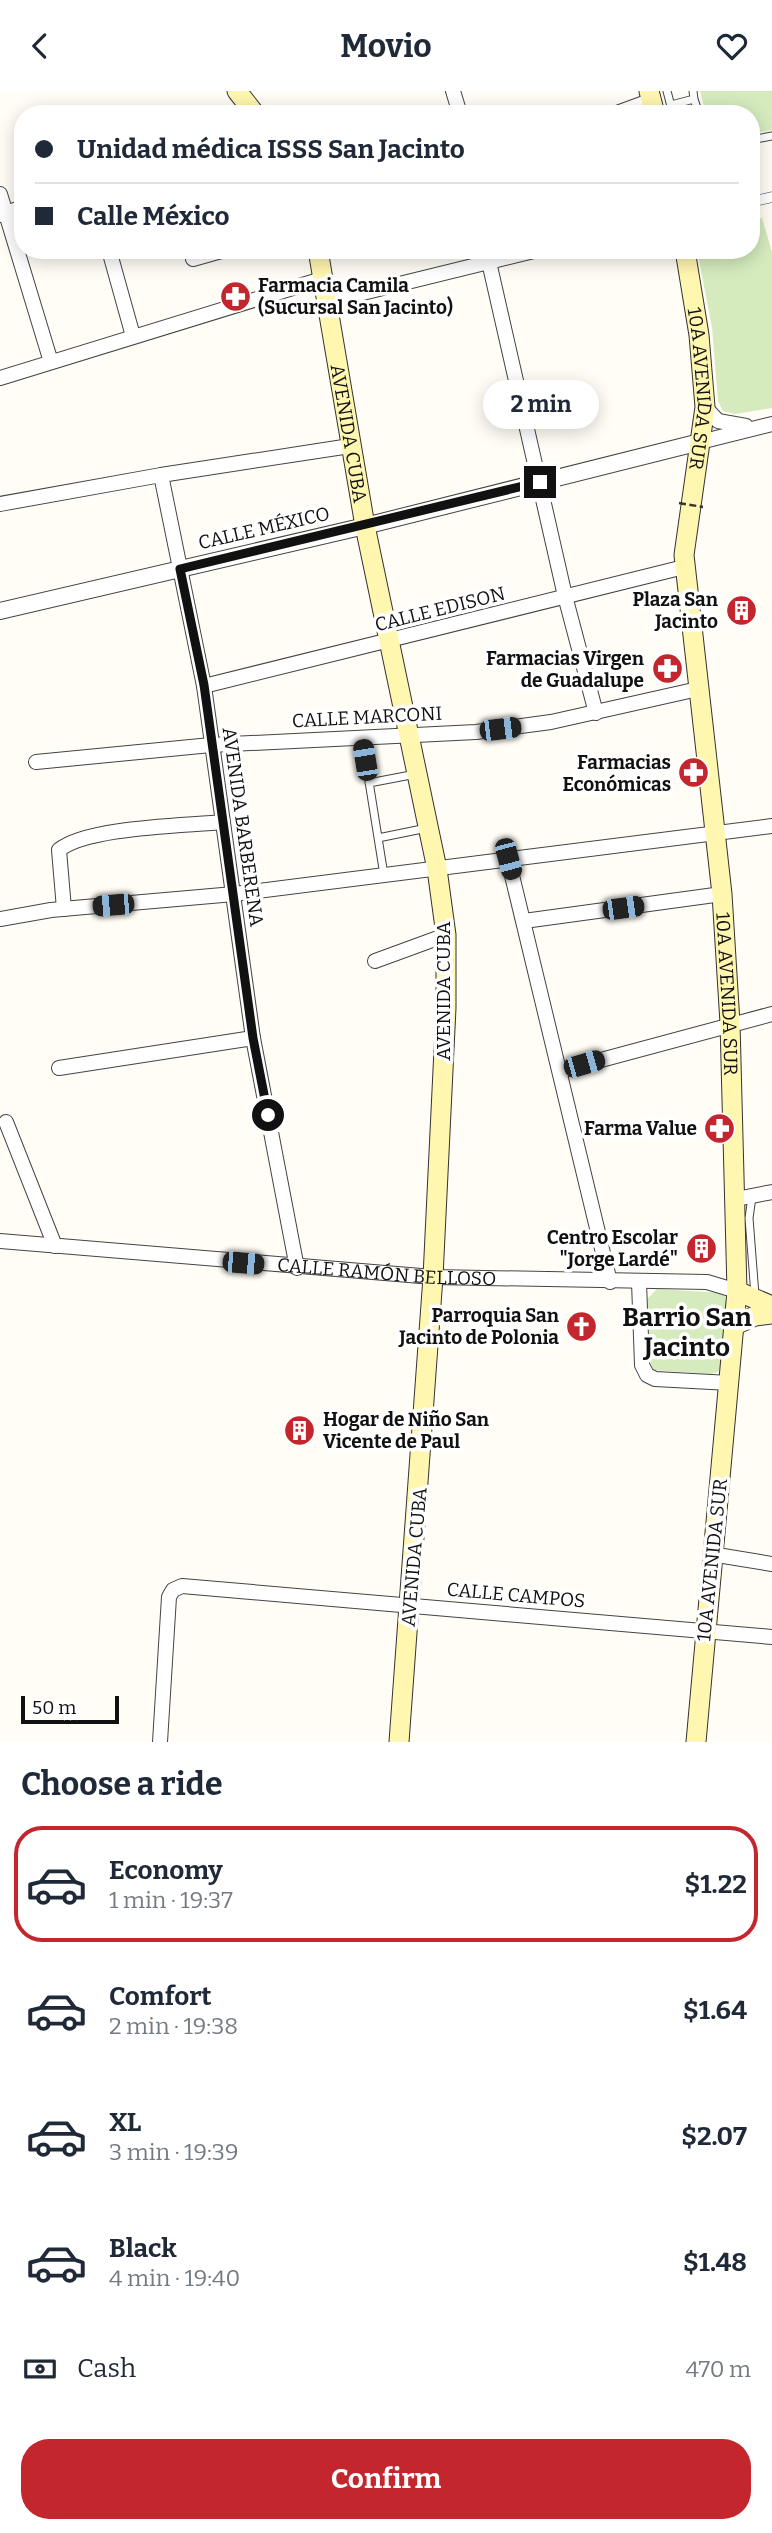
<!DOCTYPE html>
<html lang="en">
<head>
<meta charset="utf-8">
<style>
  :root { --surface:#fff; --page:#f6f6f7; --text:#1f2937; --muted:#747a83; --line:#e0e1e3; --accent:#c4262e }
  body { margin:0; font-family:Bitter,serif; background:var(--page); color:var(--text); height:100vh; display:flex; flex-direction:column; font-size:26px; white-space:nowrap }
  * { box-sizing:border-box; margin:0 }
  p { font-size:23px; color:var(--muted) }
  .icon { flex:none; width:38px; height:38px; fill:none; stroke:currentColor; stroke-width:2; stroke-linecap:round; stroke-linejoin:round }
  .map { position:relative; height:1651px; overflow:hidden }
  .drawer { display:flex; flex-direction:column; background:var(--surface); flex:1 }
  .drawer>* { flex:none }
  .guide { position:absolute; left:14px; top:14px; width:746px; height:154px; border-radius:28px; box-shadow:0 4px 18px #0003; display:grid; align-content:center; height:154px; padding:0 21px; background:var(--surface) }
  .scale { position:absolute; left:21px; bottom:18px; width:98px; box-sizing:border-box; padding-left:7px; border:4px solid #111; border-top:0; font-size:19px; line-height:24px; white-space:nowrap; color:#111; -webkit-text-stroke:5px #fff; paint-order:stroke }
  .end { position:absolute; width:32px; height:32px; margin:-16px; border:9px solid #111; background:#fff; box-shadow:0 0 0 4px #fff }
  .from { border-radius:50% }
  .bubble { position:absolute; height:49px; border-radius:24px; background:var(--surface); box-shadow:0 4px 18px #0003; font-size:23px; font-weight:700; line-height:49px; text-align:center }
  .car { position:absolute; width:21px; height:42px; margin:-21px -10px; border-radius:9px; box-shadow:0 0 5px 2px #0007; background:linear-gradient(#222 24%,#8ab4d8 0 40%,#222 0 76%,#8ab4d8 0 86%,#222 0) }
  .guide b { display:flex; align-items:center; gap:24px; height:66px; font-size:26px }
  .guide b+b { border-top:2px solid var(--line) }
  .guide i { width:18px; height:18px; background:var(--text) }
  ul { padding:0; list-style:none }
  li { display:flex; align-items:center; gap:21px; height:116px; margin:0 14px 10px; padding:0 7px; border:4px solid transparent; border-radius:28px }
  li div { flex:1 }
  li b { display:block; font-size:26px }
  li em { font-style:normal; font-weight:700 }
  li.on { border-color:var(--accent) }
  li>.icon { width:63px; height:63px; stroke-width:1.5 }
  h2 { padding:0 21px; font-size:32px; line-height:84px }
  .pay { display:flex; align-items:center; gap:18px; height:77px; padding:0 21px; font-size:26px }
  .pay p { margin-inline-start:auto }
  .primary-button { display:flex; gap:14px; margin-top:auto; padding:14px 21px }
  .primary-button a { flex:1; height:80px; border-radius:28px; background:var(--accent); color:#fff; font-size:28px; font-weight:700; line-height:80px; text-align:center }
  header { display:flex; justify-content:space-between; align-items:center; height:91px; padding:0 21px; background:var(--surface); font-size:32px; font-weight:700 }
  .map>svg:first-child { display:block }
</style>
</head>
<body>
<header><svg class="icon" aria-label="back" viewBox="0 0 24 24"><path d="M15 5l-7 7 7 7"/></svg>Movio<svg class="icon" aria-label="heart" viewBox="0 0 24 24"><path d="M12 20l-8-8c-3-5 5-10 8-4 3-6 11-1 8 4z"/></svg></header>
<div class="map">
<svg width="772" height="1651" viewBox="0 0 772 1651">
  <rect width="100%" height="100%" fill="#fffdf5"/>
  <!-- green -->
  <path fill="#d5ebbd" d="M 700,0 L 772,0 L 772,39 L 751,43 L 751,23 L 706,23 Z
    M 762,127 L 772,161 L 772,317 L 735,323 L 723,320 L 718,310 L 712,236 L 697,159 L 751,159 L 751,129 Z
    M 657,1198 L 724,1202 L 727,1212 L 722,1274 L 718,1281 L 711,1283 L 651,1279 L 646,1209 Z"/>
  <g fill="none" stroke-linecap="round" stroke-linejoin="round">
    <defs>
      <path id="service" d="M 667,0 L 673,23
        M 694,8 L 699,23
        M 671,14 L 694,8 L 693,0
        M 751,49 L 772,45
        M 362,647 L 384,784
        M 369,692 L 416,683
        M 378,747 L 427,737
        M 752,1106 L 749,1127 L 755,1204"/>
      <path id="pedestrian" d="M 751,111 L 772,106"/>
      <g id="minor">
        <path d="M 453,0 L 460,23"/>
        <path d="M 614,23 L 652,9"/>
        <path d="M 0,103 L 51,271"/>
        <path d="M 0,124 L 23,116"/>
        <path d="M 109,159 L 133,245"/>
        <path d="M 193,168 L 225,159"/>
        <path d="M 489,171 L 565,505 L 596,622"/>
        <path d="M 326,211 L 538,159"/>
        <path d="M 0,287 L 322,188"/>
        <path d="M 705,316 L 718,330 L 746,335"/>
        <path d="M 700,351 L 772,333"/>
        <path d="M 161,384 L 204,595 L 253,947 L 297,1177"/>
        <path d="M 0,413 L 161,384 L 350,355"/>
        <path d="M 204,595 L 684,476"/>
        <path d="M 36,671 L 211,654 L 476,641 L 551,631 L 698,598"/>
        <path d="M 508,768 L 610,1191"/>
        <path d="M 64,818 L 59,759 C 87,736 184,735 223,731"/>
        <path d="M 0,828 L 51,819 L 234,803 L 772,735"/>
        <path d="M 524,830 L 722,803"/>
        <path d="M 375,870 L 446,844"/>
        <path d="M 59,977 L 253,947"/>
        <path d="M 560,980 L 772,923"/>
        <path d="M 6,1031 L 55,1155"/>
        <path d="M 736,1108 L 772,1101"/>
        <path id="s1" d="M 0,1150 L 433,1186 L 707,1191 L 737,1200"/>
        <path d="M 639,1191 L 642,1274 L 647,1284 L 655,1288 L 730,1292"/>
        <path d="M 711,1463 L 772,1473"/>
        <path d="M 160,1651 L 169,1506 L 173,1499 L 182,1495 L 772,1546"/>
      </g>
      <path id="tertiary" d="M 0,520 L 365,435 L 700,351"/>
      <g id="secondary">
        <path d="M 237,0 L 255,23"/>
        <path d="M 649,0 L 655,23"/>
        <path id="s2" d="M 318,159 L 365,435 L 437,778 L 446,844 L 446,917 L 433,1186 L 399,1651"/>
        <path id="s3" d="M 685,159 L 699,244 L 705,316 L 684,464 L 722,803 L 730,932 L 737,1200 L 696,1651"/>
        <path d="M 737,1200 L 772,1215"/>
        <path d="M 735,1234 L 755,1225 L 772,1223"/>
      </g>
    </defs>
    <!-- service casing -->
    <use href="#service" stroke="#444" stroke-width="9"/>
    <!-- pedestrian casing -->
    <use href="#pedestrian" stroke="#444" stroke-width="11"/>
    <!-- minor casing -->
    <use href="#minor" stroke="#444" stroke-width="16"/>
    <!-- tertiary casing -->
    <use href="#tertiary" stroke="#444" stroke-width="18"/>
    <!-- secondary casing -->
    <use href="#secondary" stroke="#333" stroke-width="21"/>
    <!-- service -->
    <use href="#service" stroke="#fff" stroke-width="7"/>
    <!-- pedestrian -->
    <use href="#pedestrian" stroke="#fff" stroke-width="10"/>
    <!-- minor -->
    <use href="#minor" stroke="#fff" stroke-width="14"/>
    <!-- tertiary -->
    <use href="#tertiary" stroke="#fff" stroke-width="16"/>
    <!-- secondary -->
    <use href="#secondary" stroke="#fff6b0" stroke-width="19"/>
    <!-- path-bridge -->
    <path stroke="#333" stroke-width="2.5" stroke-dasharray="7 3.5" stroke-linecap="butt" d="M 679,412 L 703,416"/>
  </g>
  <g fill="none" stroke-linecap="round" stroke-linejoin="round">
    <!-- route -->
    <path stroke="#111" stroke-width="9" d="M 268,1024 L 253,947 L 204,594 L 180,478 L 540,391"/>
  </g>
  <!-- icons -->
  <defs>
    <symbol id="pharmacy-disc" viewBox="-11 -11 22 22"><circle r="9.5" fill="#c4262e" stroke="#fff"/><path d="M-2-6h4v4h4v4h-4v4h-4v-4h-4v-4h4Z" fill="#fff"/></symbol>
    <symbol id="building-disc" viewBox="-11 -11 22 22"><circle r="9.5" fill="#c4262e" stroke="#fff"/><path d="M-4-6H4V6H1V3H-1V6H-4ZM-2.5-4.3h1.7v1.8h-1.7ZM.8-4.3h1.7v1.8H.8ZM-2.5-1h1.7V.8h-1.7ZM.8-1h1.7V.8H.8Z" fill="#fff"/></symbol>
    <symbol id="church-disc" viewBox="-11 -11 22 22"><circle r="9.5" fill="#c4262e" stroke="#fff"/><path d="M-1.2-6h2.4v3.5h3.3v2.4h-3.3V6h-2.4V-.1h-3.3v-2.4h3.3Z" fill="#fff"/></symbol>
  </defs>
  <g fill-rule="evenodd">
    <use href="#pharmacy-disc" x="218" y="188" width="35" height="35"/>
    <use href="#building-disc" x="724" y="502" width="35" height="35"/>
    <use href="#pharmacy-disc" x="650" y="560" width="35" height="35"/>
    <use href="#pharmacy-disc" x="676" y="664" width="35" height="35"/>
    <use href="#pharmacy-disc" x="702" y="1020" width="35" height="35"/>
    <use href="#building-disc" x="684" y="1140" width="35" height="35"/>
    <use href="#church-disc" x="564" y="1218" width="35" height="35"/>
    <use href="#building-disc" x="282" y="1322" width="35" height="35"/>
  </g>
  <g text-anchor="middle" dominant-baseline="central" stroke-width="7" stroke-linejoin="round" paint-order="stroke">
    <!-- poi labels -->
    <g font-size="19" font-weight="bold" fill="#111" stroke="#fff" text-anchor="end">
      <text x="258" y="194" text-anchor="start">Farmacia Camila<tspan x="258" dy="22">(Sucursal San Jacinto)</tspan></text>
      <text x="718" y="508">Plaza San<tspan x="718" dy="22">Jacinto</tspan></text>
      <text x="644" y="567">Farmacias Virgen<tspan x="644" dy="22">de Guadalupe</tspan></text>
      <text x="671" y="671">Farmacias<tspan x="671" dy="22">Económicas</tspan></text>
      <text x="697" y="1037">Farma Value</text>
      <text x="678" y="1146">Centro Escolar<tspan x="678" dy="22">"Jorge Lardé"</tspan></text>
      <text x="559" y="1224">Parroquia San<tspan x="559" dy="22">Jacinto de Polonia</tspan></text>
      <text x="323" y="1328" text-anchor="start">Hogar de Niño San<tspan x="323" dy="22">Vicente de Paul</tspan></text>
    </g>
    <!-- street labels -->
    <g font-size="19" fill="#111" stroke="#fff">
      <text stroke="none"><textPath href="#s3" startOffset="140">10A AVENIDA SUR</textPath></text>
      <text stroke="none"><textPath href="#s2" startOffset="186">AVENIDA CUBA</textPath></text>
      <text transform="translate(264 437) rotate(-13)">CALLE MÉXICO</text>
      <text transform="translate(440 518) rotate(-14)">CALLE EDISON</text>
      <text transform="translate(367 626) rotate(-3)">CALLE MARCONI</text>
      <text transform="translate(243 736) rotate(82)">AVENIDA BARBERENA</text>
      <text transform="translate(443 900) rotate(-90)">AVENIDA CUBA</text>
      <text stroke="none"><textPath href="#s3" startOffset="749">10A AVENIDA SUR</textPath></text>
      <text stroke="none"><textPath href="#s1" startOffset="388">CALLE RAMÓN BELLOSO</textPath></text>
      <text transform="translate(414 1466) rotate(-85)">AVENIDA CUBA</text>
      <text transform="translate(712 1469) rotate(-84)">10A AVENIDA SUR</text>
      <text transform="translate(516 1504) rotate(5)">CALLE CAMPOS</text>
    </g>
    <!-- district labels -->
    <g font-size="26" font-weight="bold" fill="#111" stroke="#fff">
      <text x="687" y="1226">Barrio San<tspan x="687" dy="30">Jacinto</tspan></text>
    </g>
  </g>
</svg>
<div class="scale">50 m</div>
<i class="end from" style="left:268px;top:1024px"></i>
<i class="end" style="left:540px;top:391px"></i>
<div class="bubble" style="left:483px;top:289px;width:116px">2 min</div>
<i class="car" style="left:500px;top:638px;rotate:83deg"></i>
<i class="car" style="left:365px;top:669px;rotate:351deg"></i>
<i class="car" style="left:508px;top:768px;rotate:165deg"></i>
<i class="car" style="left:113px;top:814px;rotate:265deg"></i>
<i class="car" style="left:623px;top:817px;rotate:82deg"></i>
<i class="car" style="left:584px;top:973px;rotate:74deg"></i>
<i class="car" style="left:243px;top:1172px;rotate:95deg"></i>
<div class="guide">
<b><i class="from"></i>Unidad médica ISSS San Jacinto</b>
<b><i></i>Calle México</b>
</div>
</div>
<section class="drawer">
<h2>Choose a ride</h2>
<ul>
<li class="on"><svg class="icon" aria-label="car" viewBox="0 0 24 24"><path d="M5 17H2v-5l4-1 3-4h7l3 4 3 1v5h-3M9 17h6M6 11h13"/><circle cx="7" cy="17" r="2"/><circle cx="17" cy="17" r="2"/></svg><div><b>Economy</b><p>1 min · 19:37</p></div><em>$1.22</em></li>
<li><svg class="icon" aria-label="car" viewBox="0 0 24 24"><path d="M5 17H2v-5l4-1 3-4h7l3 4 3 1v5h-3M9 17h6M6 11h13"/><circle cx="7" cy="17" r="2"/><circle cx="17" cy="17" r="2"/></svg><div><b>Comfort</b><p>2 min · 19:38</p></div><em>$1.64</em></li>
<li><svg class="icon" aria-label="car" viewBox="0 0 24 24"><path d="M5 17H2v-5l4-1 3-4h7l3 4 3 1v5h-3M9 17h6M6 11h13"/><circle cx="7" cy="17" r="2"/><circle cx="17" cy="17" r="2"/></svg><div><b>XL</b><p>3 min · 19:39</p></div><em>$2.07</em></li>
<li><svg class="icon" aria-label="car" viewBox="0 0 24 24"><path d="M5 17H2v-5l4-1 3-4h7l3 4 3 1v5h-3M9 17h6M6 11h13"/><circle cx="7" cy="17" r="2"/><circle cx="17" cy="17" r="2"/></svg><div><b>Black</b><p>4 min · 19:40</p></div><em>$1.48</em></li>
</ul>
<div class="pay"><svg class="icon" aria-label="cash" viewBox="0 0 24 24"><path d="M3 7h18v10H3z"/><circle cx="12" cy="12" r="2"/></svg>Cash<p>470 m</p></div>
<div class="primary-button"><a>Confirm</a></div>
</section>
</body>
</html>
